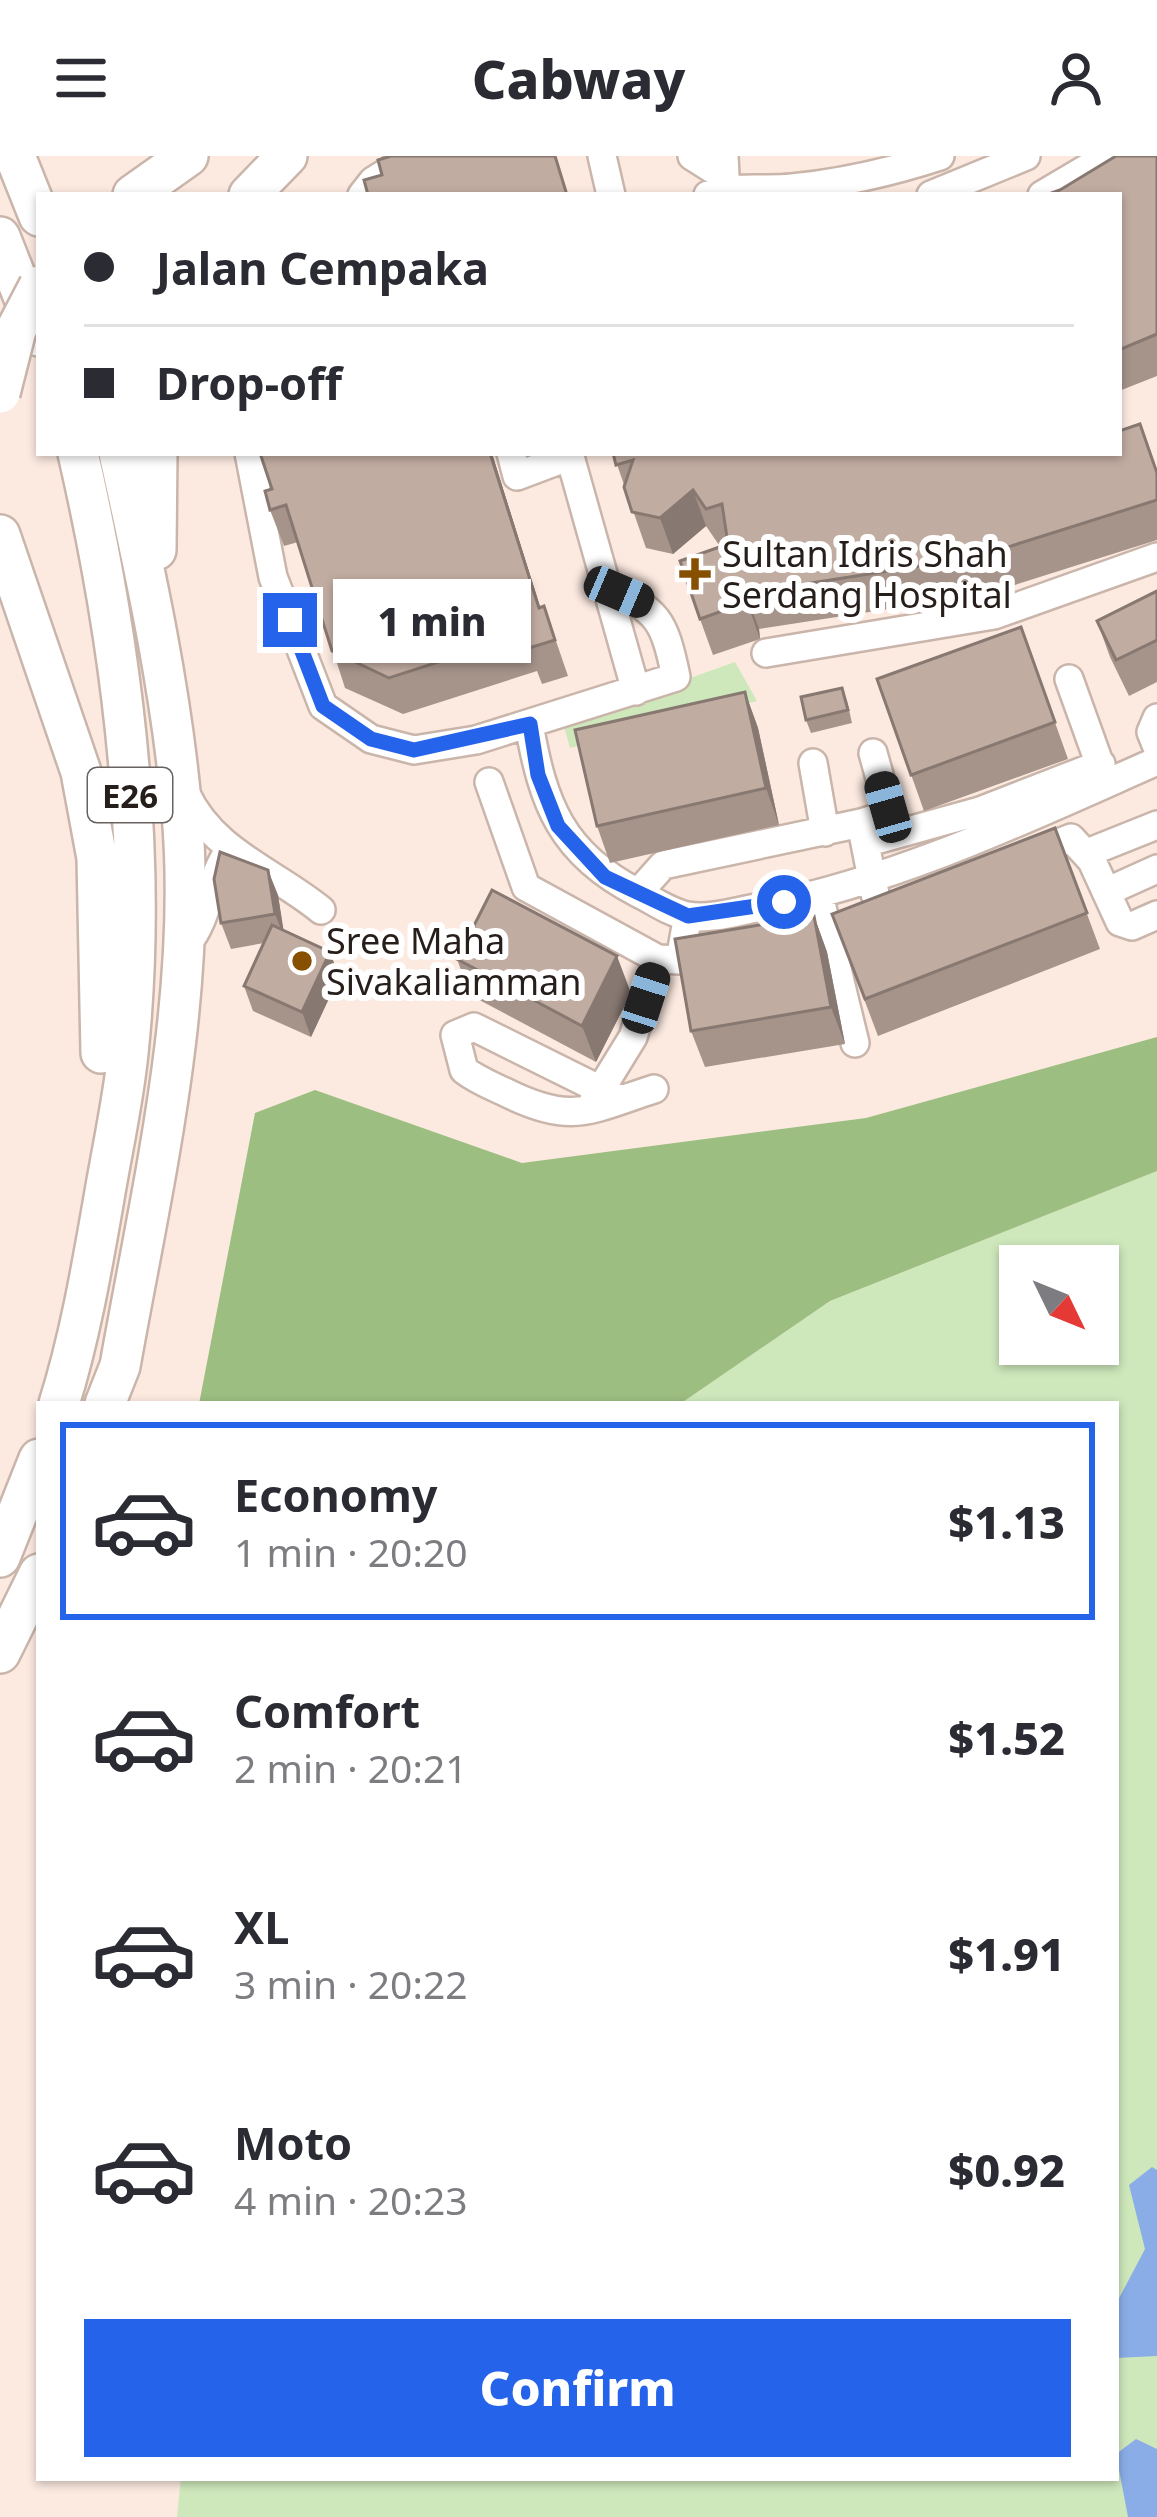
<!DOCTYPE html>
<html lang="en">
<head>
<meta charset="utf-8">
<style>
  :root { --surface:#fff; --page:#f2f2f3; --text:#2b2b33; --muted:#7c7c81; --line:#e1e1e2; --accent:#2563eb }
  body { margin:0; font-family:"Noto Sans",sans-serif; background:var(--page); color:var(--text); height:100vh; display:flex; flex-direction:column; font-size:45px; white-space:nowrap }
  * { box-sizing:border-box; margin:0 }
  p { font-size:39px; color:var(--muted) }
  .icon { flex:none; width:66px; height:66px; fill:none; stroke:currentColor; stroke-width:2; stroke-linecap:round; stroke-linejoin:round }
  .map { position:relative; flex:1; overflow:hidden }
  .drawer { position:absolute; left:36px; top:1245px; width:1083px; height:1080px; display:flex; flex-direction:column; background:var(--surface); border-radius:0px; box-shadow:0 3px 9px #0004 }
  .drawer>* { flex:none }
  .hud { position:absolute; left:36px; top:36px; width:1086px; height:264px; border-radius:0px; box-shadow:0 3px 9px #0004; display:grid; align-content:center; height:264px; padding:0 48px; background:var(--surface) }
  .needle { width:78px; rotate:133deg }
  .buttons { position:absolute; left:999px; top:1089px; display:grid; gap:24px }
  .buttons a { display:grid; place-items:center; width:120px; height:120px; border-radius:0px; background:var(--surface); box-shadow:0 3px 9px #0004; font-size:60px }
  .end { position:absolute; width:54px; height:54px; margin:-27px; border:15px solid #2563eb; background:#fff; box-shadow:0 0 0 6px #fff }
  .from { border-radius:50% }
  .bubble { position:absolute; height:84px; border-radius:0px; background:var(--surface); box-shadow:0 3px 9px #0004; font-size:39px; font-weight:800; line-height:84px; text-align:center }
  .car { position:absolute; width:36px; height:72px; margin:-36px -18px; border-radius:15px; box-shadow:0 0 9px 3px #0007; background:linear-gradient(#222 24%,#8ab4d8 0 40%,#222 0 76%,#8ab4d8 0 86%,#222 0) }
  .hud b { display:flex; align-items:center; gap:42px; height:114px; font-size:45px }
  .hud b+b { border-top:3px solid var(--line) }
  .hud i { width:30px; height:30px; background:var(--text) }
  ul { padding:21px 0 0; list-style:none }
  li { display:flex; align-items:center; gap:36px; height:198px; margin:0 24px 18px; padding:0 24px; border:6px solid transparent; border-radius:0px }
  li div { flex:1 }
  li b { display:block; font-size:45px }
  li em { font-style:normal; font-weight:800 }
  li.current { border-color:var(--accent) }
  li>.icon { width:108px; height:108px; stroke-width:1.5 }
  .primary-button { display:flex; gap:24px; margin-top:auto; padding:24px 48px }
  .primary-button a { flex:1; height:138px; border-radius:0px; background:var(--accent); color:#fff; font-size:48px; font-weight:800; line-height:138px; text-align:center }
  header { display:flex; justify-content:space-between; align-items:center; height:156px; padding:0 48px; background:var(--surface); font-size:54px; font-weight:800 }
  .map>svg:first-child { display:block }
</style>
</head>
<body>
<header><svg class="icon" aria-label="menu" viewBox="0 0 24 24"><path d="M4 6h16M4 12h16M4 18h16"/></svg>Cabway<svg class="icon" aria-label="person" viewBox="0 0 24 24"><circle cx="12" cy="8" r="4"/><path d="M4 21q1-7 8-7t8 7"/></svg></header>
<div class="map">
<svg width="1157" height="2361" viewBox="0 0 1157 2361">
  <rect width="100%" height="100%" fill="#fceae1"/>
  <!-- green -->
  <path fill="#cee8bb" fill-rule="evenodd" d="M 735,506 L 757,545 L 570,592 L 563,567 Z
    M 1157,1015 L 1157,2361 L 177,2361 L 181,2322 L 1116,2322 L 1116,1248 L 680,1248 L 830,1145 ZM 1020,1110 L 1098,1110 L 1098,1188 L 1020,1188 Z"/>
  <!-- forest -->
  <path fill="#9cbe81" d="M 1157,881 L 1157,1015 L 830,1145 L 680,1248 L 199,1248 L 255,957 L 315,934 L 522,1007 L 866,962 Z"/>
  <!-- water -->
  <path fill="#8aade7" d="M 1152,2011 L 1157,2014 L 1157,2200 L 1116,2202 L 1116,2148 L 1145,2093 L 1129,2029 Z
    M 1136,2283 L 1157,2293 L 1157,2361 L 1128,2361 L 1116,2298 Z"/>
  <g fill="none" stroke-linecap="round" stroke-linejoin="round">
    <defs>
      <path id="minor" d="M 602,0 L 611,39
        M 692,0 L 722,19
        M 724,0 L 726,39
        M 362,39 L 373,25 L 413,0
        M 708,39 C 735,29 763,35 792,32 C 843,27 891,16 940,0
        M 931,39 L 1026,0
        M 1042,39 L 1108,0
        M 249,297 L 273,421 L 323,550 L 371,583 L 414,594 L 476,584 L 676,521 C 663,458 657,457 603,427
        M 511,297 L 517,320 L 570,300
        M 569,297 L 636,535
        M 766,497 L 994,459 L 1157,401
        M 1069,523 L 1105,623
        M 1157,562 L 1151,576 L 1157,591
        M 529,568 C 543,649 562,698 638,737 C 653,744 670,757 688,760 C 711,764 738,755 761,751 C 899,724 1028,662 1157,605
        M 813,607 L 825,676
        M 489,626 L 526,731 L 658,803 L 680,804 L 686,770
        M 186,638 C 213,696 273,715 321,754
        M 861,667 L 883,660 L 888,651 L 873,597
        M 865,687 L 980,655 L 1101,608
        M 1087,697 L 1157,669
        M 1026,700 L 1071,682 L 1092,705 L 1120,766 L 1132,770 L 1157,759
        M 1106,736 L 1157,713
        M 638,737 L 663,709 L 861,667 L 875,738
        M 819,739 L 855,887
        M 187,788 C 210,760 208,724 229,695
        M 621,944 L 474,871 L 455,879 L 464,914 C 477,924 492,930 507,937 C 572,969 589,954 654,933
        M 593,946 L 633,881 L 658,803"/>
      <path id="highway" d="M 15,0 L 39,60
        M 133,39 L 188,0
        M 249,39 L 287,0
        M 0,81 L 39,180
        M 0,379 L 81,616 L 97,702 L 101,897
        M 156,394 L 157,297
        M 59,1248 C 80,1181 92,1111 104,1042 C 112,994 123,946 128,897 C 149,697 123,492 78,297
        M 105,1248 L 120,1210 C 152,1030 198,842 182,657 C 172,537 145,415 119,297
        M 0,1401 L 39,1303
        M 0,1497 L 39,1418"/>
    </defs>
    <!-- minor casing -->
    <use href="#minor" stroke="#cab5aa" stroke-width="32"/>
    <!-- highway casing -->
    <use href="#highway" stroke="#cab5aa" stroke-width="44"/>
    <!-- minor -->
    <use href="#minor" stroke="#fff" stroke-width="27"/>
    <!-- highway -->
    <use href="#highway" stroke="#fff" stroke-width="39"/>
    <defs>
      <path id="highway-bridge" d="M 0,237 L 16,174 L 39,130"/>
    </defs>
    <!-- highway-bridge casing -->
    <use href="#highway-bridge" stroke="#cab5aa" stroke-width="44" stroke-linecap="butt"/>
    <!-- highway-bridge -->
    <use href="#highway-bridge" stroke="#fff" stroke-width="39"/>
  </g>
  <!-- wall -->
  <path fill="#a6948a" d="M 1157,0 L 1157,220 L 1119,235 L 1119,39 Z
    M 492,297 L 540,452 L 544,450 L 568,520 L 542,528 L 537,515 L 403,558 L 345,532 L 298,386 L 284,390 L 270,354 L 272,333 Z
    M 613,297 L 1157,316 L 1157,384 L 986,438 L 759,473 L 760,483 L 713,499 L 700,463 L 728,386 L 719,389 L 706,370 L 673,398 L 646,392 Z
    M 1157,435 L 1157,526 L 1129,540 L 1110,501 L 1097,465 Z
    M 1021,471 L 1068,603 L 924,655 L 877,523 Z
    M 745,536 L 758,572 L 779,669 L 610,707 L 597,670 Z
    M 847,545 L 852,567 L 811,577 L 806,564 Z
    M 1055,672 L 1100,793 L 878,880 L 832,758 Z
    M 278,739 L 283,774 L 330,796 L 339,821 L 311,881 L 253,855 L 244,830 L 264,787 L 231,793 L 221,767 Z
    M 814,760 L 827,796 L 845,888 L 705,911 L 691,875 Z
    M 457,803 L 631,837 L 596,906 L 470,839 Z"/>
  <!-- shaded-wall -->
  <path fill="#877871" d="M 490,297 L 492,298 L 552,489 L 539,452 Z
    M 693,334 L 706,370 L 673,398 L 660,362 Z
    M 746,437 L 759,473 L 760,483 L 747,446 Z
    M 745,536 L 758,572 L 779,669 L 766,632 Z
    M 268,714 L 278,739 L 285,783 L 275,758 Z
    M 814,760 L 827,796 L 845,888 L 831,851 Z
    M 330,796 L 339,821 L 311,881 L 302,856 Z
    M 617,800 L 631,837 L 596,906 L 582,870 Z"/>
  <!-- building -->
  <path fill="#c1aca1" stroke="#877871" stroke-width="3" d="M 391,0 L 555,0 L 567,39 L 368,39 L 364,24 L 382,19 L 378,4 Z
    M 1116,0 L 1157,0 L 1157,178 L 1119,194 L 1119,39 L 1046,39 L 1060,34 Z
    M 1140,268 L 1157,317 L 1157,344 L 973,402 L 746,437 L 747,446 L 700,463 L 680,405 L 728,388 L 722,348 L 706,353 L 693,334 L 660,362 L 632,356 L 624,331 L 633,304 L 616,309 L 613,297 L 1119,297 L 1119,275 Z
    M 260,297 L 490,297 L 539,452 L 544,450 L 555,484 L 529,492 L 525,478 L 389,522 L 332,495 L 286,349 L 270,354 L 265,335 L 272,333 Z
    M 1157,435 L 1157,484 L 1116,504 L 1097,465 Z
    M 1021,471 L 1055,566 L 911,619 L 877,523 Z
    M 842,532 L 848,554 L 806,564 L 801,541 Z
    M 745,536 L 766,632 L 597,670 L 575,574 Z
    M 1055,672 L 1087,757 L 865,843 L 832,758 Z
    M 220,696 L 268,714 L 275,758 L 221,767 L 214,723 Z
    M 492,734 L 617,800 L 582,870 L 457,803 Z
    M 814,760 L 831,851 L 691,875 L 675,783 Z
    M 272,769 L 330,796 L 302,856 L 244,830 Z"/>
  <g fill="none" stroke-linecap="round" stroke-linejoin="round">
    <!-- route -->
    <path stroke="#2563eb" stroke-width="15" d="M 290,464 L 323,550 L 371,583 L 414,594 L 530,568 L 538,619 L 558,670 L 605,721 L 688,760 L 784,746"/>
  </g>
  <!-- markers -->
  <g fill="#874f00" stroke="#fff" stroke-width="4.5">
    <path d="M689 400h12v12h12v12h-12v12h-12v-12h-12v-12h12z"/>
    <circle cx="302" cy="805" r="12"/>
  </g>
  <g text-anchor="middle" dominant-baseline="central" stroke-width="12" stroke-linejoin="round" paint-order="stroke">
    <!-- shield labels -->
    <rect fill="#fff" stroke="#67625f" stroke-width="3" x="88" y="612" width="84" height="54" rx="9"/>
    <g font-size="33" font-weight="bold" fill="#261e1a">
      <text x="130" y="639">E26</text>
    </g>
    <!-- poi labels -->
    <g font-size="36" fill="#261e1a" stroke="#fff" text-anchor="start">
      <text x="722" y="397">Sultan Idris Shah<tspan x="722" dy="41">Serdang Hospital</tspan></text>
      <text x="326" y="784">Sree Maha<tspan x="326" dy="41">Sivakaliamman</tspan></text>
    </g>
  </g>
</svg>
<div class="buttons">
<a><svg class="needle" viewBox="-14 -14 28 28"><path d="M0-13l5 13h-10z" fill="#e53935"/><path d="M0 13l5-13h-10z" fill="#7c7c81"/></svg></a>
</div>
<i class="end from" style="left:784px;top:746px"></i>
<i class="end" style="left:290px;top:464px"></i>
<div class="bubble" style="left:333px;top:423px;width:198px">1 min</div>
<i class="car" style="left:619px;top:436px;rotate:113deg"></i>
<i class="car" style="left:888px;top:651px;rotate:344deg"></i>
<i class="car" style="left:646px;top:842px;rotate:18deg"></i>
<div class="hud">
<b><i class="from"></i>Jalan Cempaka</b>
<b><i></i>Drop-off</b>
</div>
<section class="drawer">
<ul>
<li class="current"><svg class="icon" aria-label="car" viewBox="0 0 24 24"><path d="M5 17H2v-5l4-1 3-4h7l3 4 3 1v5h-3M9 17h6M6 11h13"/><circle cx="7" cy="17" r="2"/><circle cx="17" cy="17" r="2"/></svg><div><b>Economy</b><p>1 min · 20:20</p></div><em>$1.13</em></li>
<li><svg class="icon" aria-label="car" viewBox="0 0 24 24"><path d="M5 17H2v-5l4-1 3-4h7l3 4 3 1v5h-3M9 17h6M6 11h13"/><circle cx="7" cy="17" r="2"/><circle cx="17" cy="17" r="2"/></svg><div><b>Comfort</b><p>2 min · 20:21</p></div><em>$1.52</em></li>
<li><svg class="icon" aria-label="car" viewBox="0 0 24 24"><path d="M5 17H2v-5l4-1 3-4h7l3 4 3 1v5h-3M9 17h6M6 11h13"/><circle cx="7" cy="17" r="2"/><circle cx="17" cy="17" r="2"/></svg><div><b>XL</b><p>3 min · 20:22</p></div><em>$1.91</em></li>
<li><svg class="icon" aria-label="car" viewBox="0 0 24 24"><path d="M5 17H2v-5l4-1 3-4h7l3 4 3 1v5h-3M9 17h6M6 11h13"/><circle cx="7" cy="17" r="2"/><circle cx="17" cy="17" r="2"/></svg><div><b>Moto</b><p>4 min · 20:23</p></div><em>$0.92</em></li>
</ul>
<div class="primary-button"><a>Confirm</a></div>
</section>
</div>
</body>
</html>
